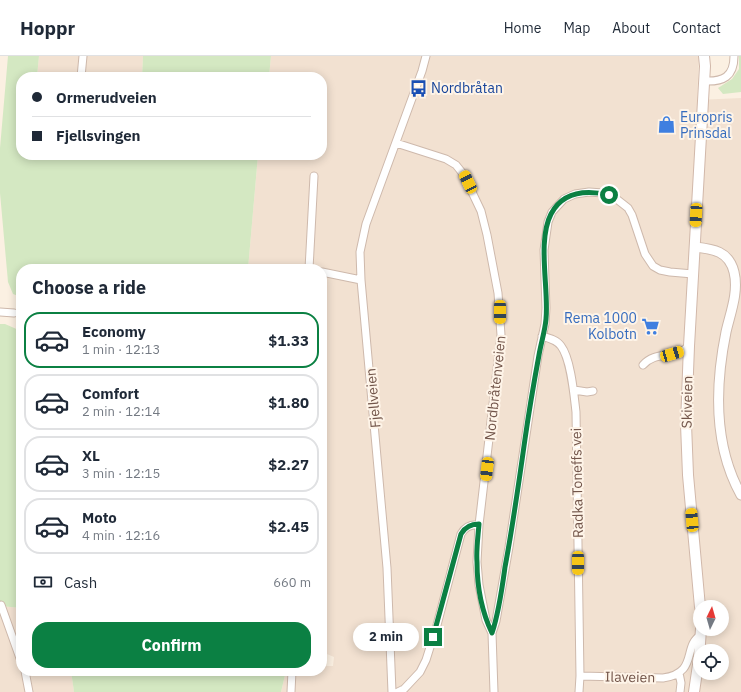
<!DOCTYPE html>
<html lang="en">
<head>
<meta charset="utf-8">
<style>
  :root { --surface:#fff; --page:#f6f6f7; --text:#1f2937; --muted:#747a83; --line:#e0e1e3; --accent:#0b8043 }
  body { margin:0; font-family:"IBM Plex Sans",sans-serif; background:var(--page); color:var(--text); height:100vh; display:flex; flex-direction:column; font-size:15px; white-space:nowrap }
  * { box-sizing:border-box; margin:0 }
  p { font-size:13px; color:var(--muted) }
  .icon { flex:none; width:22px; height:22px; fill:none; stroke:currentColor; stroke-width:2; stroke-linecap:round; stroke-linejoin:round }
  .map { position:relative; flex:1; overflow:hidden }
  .panel { position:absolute; left:16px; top:208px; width:311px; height:412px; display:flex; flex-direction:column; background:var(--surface); border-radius:16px; box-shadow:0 2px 10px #0003 }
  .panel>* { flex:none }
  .hud { position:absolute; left:16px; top:16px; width:311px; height:88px; border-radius:16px; box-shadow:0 2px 10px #0003; display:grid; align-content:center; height:88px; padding:0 16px; background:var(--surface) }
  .needle { width:26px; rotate:5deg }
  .fabs { position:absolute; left:693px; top:544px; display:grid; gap:8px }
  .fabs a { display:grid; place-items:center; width:36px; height:36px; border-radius:50%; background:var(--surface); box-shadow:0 2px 10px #0003; font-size:20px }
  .end { position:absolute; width:18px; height:18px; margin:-9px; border:5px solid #0b8043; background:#fff; box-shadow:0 0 0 2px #fff }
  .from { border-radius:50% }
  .bubble { position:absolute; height:28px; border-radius:14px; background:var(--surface); box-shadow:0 2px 10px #0003; font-size:13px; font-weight:700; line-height:28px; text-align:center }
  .car { position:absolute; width:12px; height:24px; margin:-12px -6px; border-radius:5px; box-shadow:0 0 3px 1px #0007; background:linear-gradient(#f5c518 24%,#345 0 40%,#f5c518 0 76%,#345 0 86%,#f5c518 0) }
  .hud b { display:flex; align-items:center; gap:14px; height:38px; font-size:15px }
  .hud b+b { border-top:1px solid var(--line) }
  .hud i { width:10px; height:10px; background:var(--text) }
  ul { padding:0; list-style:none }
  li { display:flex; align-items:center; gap:12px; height:56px; margin:0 8px 6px; padding:0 8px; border:2px solid var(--line); border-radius:16px }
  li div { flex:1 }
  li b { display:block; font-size:15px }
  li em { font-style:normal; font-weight:700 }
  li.current { border-color:var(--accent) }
  li>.icon { width:36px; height:36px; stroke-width:1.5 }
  h2 { padding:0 16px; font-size:18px; line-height:48px }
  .pay { display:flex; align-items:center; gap:10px; height:44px; padding:0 16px; font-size:15px }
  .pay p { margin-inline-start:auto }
  .cta { display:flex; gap:8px; margin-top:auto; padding:8px 16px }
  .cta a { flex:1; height:46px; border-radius:16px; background:var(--accent); color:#fff; font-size:16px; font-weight:700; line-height:46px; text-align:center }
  header { display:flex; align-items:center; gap:24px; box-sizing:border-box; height:56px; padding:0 20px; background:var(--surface); border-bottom:1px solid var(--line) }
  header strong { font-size:19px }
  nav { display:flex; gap:22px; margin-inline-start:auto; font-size:14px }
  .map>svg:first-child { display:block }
</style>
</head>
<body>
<header>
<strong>Hoppr</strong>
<nav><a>Home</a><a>Map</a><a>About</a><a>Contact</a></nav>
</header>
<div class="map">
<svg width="741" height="636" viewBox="0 0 741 636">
  <rect width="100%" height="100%" fill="#fbf0e2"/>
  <!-- residential -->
  <path fill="#f2e1d1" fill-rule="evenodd" d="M 39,0 L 143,0 L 142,21 L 37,21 Z
    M 271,0 L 699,0 L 697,44 L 741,42 L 741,636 L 281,636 L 286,615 L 322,615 L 322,610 L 333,610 L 334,601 L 322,596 L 322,213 L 248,213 L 258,99 L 322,99 L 322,21 L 269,21 ZM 700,551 L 722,551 L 722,573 L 700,573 ZM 700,595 L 722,595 L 722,617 L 700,617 Z
    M 0,550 L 21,552 L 21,615 L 71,615 L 74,636 L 0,636 Z"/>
  <!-- green -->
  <path fill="#d4e8c2" d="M 8,0 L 39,0 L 37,21 L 21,21 L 21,99 L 258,99 L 248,213 L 21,213 L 21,241 L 13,238 L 8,226 L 0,137 L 0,92 Z
    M 143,0 L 271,0 L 269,21 L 142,21 Z
    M 739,0 L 741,0 L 741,36 L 723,38 L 718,32 L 732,23 L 739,13 Z
    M 0,268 L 5,268 L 21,275 L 21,552 L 0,550 Z
    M 71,615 L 286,615 L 281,636 L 74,636 Z"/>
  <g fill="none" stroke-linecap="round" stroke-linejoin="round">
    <defs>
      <path id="minor" d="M 81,21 L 83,0
        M 704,25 C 723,26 734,21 734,0
        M 396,87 L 446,103 L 456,109 L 464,119 L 471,134 L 481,155 L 487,179 L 498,237 L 501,279 L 479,469 L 477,506 L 479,529 L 486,564 L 492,577
        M 309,213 L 314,120
        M 322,216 L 361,224
        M 0,256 L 14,257
        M 542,280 C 549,282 557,284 561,290 C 571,303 574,339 576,356 L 580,620 L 579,636
        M 643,309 C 656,294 675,304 689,290
        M 574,334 L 587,336 L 593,335
        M 1,549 L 21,605
        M 25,615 L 29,636
        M 679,617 L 681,627 L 680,636
        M 580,620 L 663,622 C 699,617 682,590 701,579
        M 291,636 L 292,615
        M 392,636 L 387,512 L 361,224 L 360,196 L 366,168 L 422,15 L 426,0
        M 398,636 L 404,633 L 420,616 L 426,604 L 437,569 L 461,478 C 465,471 471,468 479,469
        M 494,636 L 492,577 L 496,565 L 509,491 L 538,300 L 545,268 L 546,252 L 544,194 L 548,166 L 552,156 L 564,143 L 575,138 L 589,136 L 603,137 L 614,141 L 628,152 L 632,159 L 645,198 L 653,210 L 660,214 L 670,216 L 693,218"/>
      <path id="tertiary" d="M 695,191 C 713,193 729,195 734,216 C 739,236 730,258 726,276 C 715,330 713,389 741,439"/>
      <path id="secondary" d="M 700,551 L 688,419 L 686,368 L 689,290 L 705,10 L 704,0
        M 694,636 L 699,602 L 701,573"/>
    </defs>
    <!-- minor casing -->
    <use href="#minor" stroke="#ceb9ac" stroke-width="9"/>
    <!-- tertiary casing -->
    <use href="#tertiary" stroke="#ceb9ac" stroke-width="11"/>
    <!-- secondary casing -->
    <use href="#secondary" stroke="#d1b8aa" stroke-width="12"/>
    <!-- minor -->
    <use href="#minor" stroke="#fff" stroke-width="7"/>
    <!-- tertiary -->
    <use href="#tertiary" stroke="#fff" stroke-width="9"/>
    <!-- secondary -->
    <use href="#secondary" stroke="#fff" stroke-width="10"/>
  </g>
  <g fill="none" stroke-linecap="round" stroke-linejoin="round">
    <!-- route -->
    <path stroke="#0b8043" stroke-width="5" d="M 433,581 L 461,478 C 465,471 471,468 479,468 C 478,481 476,494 477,506 C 477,530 482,556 492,577 C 499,556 502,533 505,511 C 513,469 519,426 525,383 C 529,355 534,326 539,299 C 541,287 545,275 546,263 C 549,233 537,185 551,158 C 563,135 587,134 609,139"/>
  </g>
  <!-- icons -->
  <defs>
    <symbol id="bus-bare" viewBox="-9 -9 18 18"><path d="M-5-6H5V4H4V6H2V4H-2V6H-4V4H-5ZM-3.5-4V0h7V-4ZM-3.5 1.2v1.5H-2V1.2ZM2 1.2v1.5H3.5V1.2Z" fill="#1a4fb4" stroke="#fef4e8" stroke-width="2.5" paint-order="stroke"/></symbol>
    <symbol id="shop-bare" viewBox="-9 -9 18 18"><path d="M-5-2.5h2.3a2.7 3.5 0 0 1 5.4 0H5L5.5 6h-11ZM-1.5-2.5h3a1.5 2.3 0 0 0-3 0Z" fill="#3f7fe0" stroke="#fef4e8" stroke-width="2.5" paint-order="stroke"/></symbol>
    <symbol id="supermarket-bare" viewBox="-9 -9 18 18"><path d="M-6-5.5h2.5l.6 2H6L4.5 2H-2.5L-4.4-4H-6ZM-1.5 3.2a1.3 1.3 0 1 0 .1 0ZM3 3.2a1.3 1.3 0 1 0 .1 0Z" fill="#3f7fe0" stroke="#fef4e8" stroke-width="2.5" paint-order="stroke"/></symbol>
  </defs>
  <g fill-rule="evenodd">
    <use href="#bus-bare" x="406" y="20" width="25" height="25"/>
    <use href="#shop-bare" x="654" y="56" width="25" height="25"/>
    <use href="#supermarket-bare" x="638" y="258" width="25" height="25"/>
  </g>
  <g text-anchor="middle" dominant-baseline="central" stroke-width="4" stroke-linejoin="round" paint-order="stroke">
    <!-- transit labels -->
    <g font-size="14" fill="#164399" stroke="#fef4e8" text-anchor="start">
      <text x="431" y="32">Nordbråtan</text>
    </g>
    <!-- shop labels -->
    <g font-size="14" fill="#366cbe" stroke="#fef4e8" text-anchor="start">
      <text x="680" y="61">Europris<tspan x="680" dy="16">Prinsdal</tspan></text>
      <text x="637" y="262" text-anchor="end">Rema 1000<tspan x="637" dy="16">Kolbotn</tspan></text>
    </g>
    <!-- street labels -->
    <g font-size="14" fill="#72554a" stroke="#fef4e8">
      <text transform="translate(495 332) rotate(-84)">Nordbråtenveien</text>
      <text transform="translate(373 342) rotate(-95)">Fjellveien</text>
      <text transform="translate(687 346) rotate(-89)">Skiveien</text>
      <text transform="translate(577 427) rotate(-91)">Radka Toneffs vei</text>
      <text transform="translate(630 621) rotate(1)">Ilaveien</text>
    </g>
  </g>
</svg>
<div class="fabs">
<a><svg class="needle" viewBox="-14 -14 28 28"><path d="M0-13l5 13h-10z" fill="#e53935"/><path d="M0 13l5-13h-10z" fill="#747a83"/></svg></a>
<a><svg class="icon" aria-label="locate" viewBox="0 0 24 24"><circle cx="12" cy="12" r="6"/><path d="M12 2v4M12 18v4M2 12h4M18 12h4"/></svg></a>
</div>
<i class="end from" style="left:609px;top:139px"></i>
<i class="end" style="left:433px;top:581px"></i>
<div class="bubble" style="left:353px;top:567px;width:66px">2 min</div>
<i class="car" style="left:468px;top:126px;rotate:334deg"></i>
<i class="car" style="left:696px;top:159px;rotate:183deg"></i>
<i class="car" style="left:500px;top:256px;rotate:180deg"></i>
<i class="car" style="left:672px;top:298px;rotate:74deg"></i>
<i class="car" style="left:487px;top:413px;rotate:187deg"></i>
<i class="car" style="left:692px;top:464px;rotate:355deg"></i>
<i class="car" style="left:578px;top:507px;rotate:180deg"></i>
<div class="hud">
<b><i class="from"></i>Ormerudveien</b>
<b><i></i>Fjellsvingen</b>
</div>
<section class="panel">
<h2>Choose a ride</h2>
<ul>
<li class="current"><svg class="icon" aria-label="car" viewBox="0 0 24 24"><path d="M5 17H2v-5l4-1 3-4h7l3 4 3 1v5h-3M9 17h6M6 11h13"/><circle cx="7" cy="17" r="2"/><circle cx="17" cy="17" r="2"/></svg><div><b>Economy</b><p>1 min · 12:13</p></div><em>$1.33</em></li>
<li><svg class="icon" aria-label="car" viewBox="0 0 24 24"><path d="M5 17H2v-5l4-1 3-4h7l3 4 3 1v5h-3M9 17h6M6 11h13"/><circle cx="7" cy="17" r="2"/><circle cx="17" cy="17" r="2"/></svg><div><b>Comfort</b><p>2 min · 12:14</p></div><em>$1.80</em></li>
<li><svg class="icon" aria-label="car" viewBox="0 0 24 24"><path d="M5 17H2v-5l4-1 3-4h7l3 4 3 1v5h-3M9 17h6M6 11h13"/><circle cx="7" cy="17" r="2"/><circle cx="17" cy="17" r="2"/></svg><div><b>XL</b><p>3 min · 12:15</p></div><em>$2.27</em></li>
<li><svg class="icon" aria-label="car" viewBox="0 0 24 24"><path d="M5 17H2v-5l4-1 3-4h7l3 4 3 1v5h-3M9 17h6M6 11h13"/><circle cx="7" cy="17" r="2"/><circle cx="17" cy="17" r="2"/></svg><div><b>Moto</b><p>4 min · 12:16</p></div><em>$2.45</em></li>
</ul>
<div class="pay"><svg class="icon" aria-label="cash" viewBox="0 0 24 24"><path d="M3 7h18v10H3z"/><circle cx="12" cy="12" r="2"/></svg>Cash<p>660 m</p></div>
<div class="cta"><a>Confirm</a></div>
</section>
</div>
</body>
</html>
